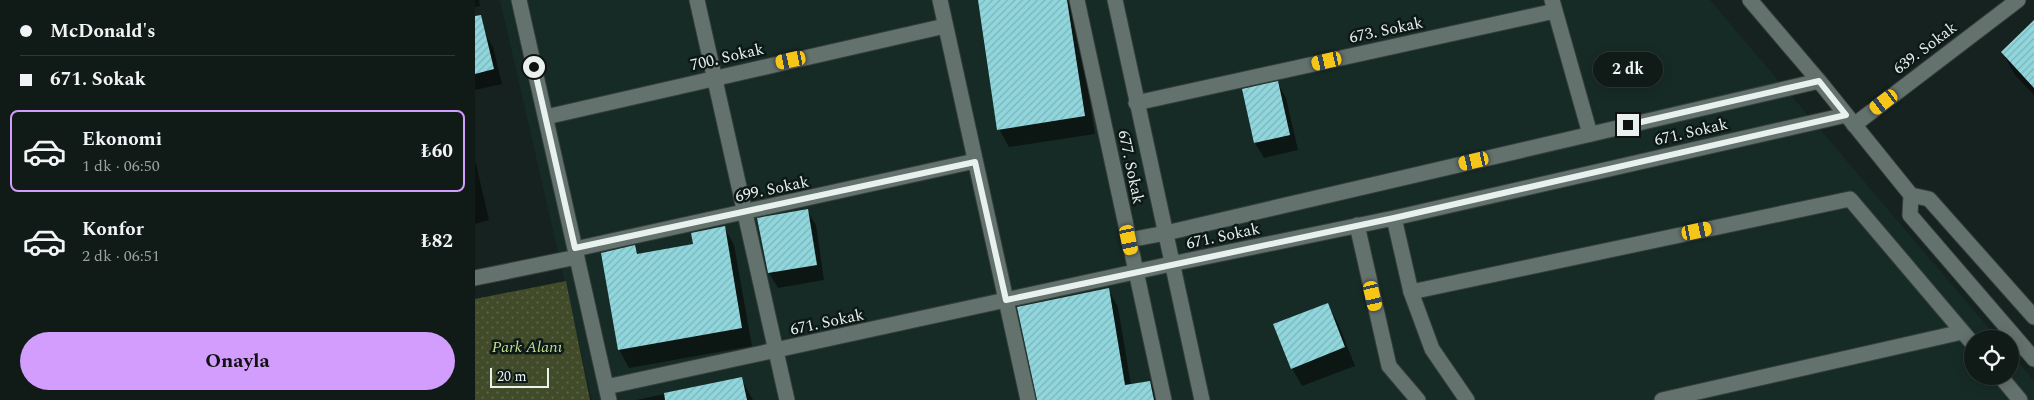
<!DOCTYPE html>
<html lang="tr">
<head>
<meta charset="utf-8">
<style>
  :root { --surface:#101a17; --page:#1e2724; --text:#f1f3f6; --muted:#9ca1a1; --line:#303836; --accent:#d29dfd }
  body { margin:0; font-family:Spectral,serif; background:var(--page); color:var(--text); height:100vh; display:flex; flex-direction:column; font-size:19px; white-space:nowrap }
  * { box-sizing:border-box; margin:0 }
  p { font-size:16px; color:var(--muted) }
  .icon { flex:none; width:28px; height:28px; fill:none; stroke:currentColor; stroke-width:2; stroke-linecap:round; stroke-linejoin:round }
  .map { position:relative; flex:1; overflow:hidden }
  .drawer { display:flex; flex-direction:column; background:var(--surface); width:475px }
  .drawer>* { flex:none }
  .banner { display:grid; align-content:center; height:110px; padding:0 20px; background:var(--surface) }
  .fabs { position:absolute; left:1489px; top:330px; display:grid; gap:10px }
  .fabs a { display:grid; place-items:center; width:55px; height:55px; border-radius:50%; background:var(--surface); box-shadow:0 2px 12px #0003,0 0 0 1px var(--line); font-size:25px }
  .scale { position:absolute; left:15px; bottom:12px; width:59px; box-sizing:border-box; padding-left:5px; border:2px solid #e9f1ef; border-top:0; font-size:14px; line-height:18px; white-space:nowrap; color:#e9f1ef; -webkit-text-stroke:4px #0d1916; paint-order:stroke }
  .end { position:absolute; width:22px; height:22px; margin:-11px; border:6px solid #e9f1ef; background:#111; box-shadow:0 0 0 2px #111 }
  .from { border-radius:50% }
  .bubble { position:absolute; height:35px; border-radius:18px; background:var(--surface); box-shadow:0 2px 12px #0003,0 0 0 1px var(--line); font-size:16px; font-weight:700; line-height:35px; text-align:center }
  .car { position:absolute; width:15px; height:30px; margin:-15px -8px; border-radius:6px; box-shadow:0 0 4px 1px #0007; background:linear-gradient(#f5c518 24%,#345 0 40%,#f5c518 0 76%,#345 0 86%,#f5c518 0) }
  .banner b { display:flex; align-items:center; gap:18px; height:48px; font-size:19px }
  .banner b+b { border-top:1px solid var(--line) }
  .banner i { width:12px; height:12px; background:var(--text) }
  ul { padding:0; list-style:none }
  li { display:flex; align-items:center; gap:15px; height:82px; margin:0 10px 8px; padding:0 10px; border:2px solid transparent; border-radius:8px }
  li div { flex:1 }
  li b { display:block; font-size:19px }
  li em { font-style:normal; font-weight:700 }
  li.current { border-color:var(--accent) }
  li>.icon { width:45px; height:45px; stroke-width:1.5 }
  .button { display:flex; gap:10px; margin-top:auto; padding:10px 20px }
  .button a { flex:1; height:58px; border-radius:30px; background:var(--accent); color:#111; font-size:20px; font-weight:700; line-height:58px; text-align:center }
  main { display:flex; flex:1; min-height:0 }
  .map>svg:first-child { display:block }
</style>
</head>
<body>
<main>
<section class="drawer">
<div class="banner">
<b><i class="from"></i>McDonald's</b>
<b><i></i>671. Sokak</b>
</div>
<ul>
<li class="current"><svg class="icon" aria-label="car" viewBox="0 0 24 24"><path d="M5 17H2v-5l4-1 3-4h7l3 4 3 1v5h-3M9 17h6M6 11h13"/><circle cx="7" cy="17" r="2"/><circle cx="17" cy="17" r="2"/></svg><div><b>Ekonomi</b><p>1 dk · 06:50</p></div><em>₺60</em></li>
<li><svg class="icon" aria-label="car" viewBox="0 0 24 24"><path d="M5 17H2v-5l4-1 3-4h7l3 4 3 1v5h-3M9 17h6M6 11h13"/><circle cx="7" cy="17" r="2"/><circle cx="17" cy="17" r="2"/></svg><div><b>Konfor</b><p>2 dk · 06:51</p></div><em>₺82</em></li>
</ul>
<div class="button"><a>Onayla</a></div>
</section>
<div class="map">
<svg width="1559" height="400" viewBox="0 0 1559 400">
  <defs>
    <pattern id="park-dots" width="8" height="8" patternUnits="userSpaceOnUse" patternTransform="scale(1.25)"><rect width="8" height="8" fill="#414b29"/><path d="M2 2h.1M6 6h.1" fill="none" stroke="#5c6548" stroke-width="1.8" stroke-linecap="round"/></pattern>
    <pattern id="building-hatch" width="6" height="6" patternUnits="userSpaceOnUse" patternTransform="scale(1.25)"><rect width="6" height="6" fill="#90d7dd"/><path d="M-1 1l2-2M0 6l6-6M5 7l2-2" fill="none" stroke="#7eb3b8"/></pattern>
  </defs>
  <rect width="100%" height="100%" fill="#16221f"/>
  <!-- built -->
  <path fill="#172b26" d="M 25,0 L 1235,0 L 1523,339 L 1498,339 L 1498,376 L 1535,376 L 1535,352 L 1559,381 L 1559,400 L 117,400 Z"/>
  <!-- park -->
  <path fill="url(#park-dots)" d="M 91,281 L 115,400 L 0,400 L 0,299 Z"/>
  <!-- shadow -->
  <path fill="#0007" d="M 0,0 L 4,0 L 5,6 L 0,7 Z
    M 504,0 L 599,0 L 620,134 L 534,147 L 524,129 Z
    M 9,32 L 18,47 L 27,84 L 0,90 L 0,34 Z
    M 1559,35 L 1559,95 L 1540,75 L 1527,52 Z
    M 803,83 L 811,98 L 823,150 L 789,158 L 780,143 L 768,90 Z
    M 0,160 L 14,220 L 0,224 Z
    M 332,210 L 341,225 L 349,280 L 303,288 L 294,273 Z
    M 249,227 L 259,245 L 277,346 L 154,368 L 144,349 L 159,247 L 164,255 L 220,245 Z
    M 633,289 L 643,307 L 656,385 L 675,382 L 685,400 L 563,400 Z
    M 852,304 L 863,323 L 880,366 L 827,386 L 817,368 Z
    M 266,378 L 278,400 L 161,400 Z"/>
  <!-- building -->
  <path fill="url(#building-hatch)" d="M 503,0 L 592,0 L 610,116 L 522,130 Z
    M 6,15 L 19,69 L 0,74 L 0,16 Z
    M 1559,20 L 1559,88 L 1526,52 Z
    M 803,81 L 815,135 L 779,143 L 767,89 Z
    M 333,209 L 342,265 L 293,273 L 282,218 Z
    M 250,226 L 267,328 L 143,350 L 126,253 L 160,245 L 162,254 L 218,244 L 216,233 Z
    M 634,288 L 650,385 L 675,381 L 679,400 L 562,400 L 542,307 Z
    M 853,303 L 870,347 L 816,369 L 798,324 Z
    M 267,377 L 272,400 L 190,400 L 189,393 Z"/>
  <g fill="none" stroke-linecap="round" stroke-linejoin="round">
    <defs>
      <path id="minor" d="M 44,0 L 134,400
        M 222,0 L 312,400
        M 465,0 L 553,400
        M 1077,0 L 1115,134
        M 661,103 L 1080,11
        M 71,117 L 470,26
        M 1379,125 L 1543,0
        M 100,249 L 500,161
        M 0,278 L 102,257
        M 936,292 L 1375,199 L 1498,344
        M 1525,376 L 1545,400
        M 131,387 L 696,264
        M 1187,400 L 1487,332"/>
      <path id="tertiary" d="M 602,0 L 689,400
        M 640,0 L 727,400
        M 1275,0 L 1344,81 L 1436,195 L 1454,199 L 1559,317
        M 1436,195 L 1435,215 L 1559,359
        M 919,218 L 936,292 L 957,349 L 992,400
        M 882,225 L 914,366 L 943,400
        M 654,240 L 691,233 L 1344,81
        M 696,264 L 919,218 L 1371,115"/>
    </defs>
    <!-- minor casing -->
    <use href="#minor" stroke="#363e3c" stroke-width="17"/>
    <!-- tertiary casing -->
    <use href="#tertiary" stroke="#363e3c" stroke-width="17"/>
    <!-- minor -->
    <use href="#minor" stroke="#64726e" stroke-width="15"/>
    <!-- tertiary -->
    <use href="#tertiary" stroke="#64726e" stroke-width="15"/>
  </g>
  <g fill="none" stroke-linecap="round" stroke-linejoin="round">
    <!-- route -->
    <path stroke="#e9f1ef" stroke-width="6" d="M 59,67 L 100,248 L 500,162 L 531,300 L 919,218 L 1371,115 L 1344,81 L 1153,125"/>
  </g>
  <g text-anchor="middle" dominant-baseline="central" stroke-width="5" stroke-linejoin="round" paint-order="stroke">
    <!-- street labels -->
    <g font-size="16" fill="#e9f1ef" stroke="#0d1916">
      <text transform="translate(911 30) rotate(-12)">673. Sokak</text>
      <text transform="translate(1450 48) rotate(-37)">639. Sokak</text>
      <text transform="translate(252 57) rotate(-13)">700. Sokak</text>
      <text transform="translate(1216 132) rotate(-13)">671. Sokak</text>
      <text transform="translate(656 167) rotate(78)">677. Sokak</text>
      <text transform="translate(297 189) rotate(-12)">699. Sokak</text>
      <text transform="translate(748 236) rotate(-12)">671. Sokak</text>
      <text transform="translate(352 322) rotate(-12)">671. Sokak</text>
    </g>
    <!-- park labels -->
    <g font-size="16" font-style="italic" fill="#c6de93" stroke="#0d1916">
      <text x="52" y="347">Park Alanı</text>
    </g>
  </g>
</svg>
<div class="fabs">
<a><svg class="icon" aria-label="locate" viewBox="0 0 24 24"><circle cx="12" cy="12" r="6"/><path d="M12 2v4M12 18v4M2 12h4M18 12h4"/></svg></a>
</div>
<div class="scale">20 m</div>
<i class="end from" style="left:59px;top:67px"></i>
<i class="end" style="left:1153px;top:125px"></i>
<div class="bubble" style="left:1118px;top:52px;width:70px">2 dk</div>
<i class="car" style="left:316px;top:60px;rotate:258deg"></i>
<i class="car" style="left:852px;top:61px;rotate:257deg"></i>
<i class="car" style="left:1409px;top:102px;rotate:233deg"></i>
<i class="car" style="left:999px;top:161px;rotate:257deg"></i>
<i class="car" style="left:1222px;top:231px;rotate:78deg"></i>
<i class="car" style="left:654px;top:240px;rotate:168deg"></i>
<i class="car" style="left:898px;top:296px;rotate:167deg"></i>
</div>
</main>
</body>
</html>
